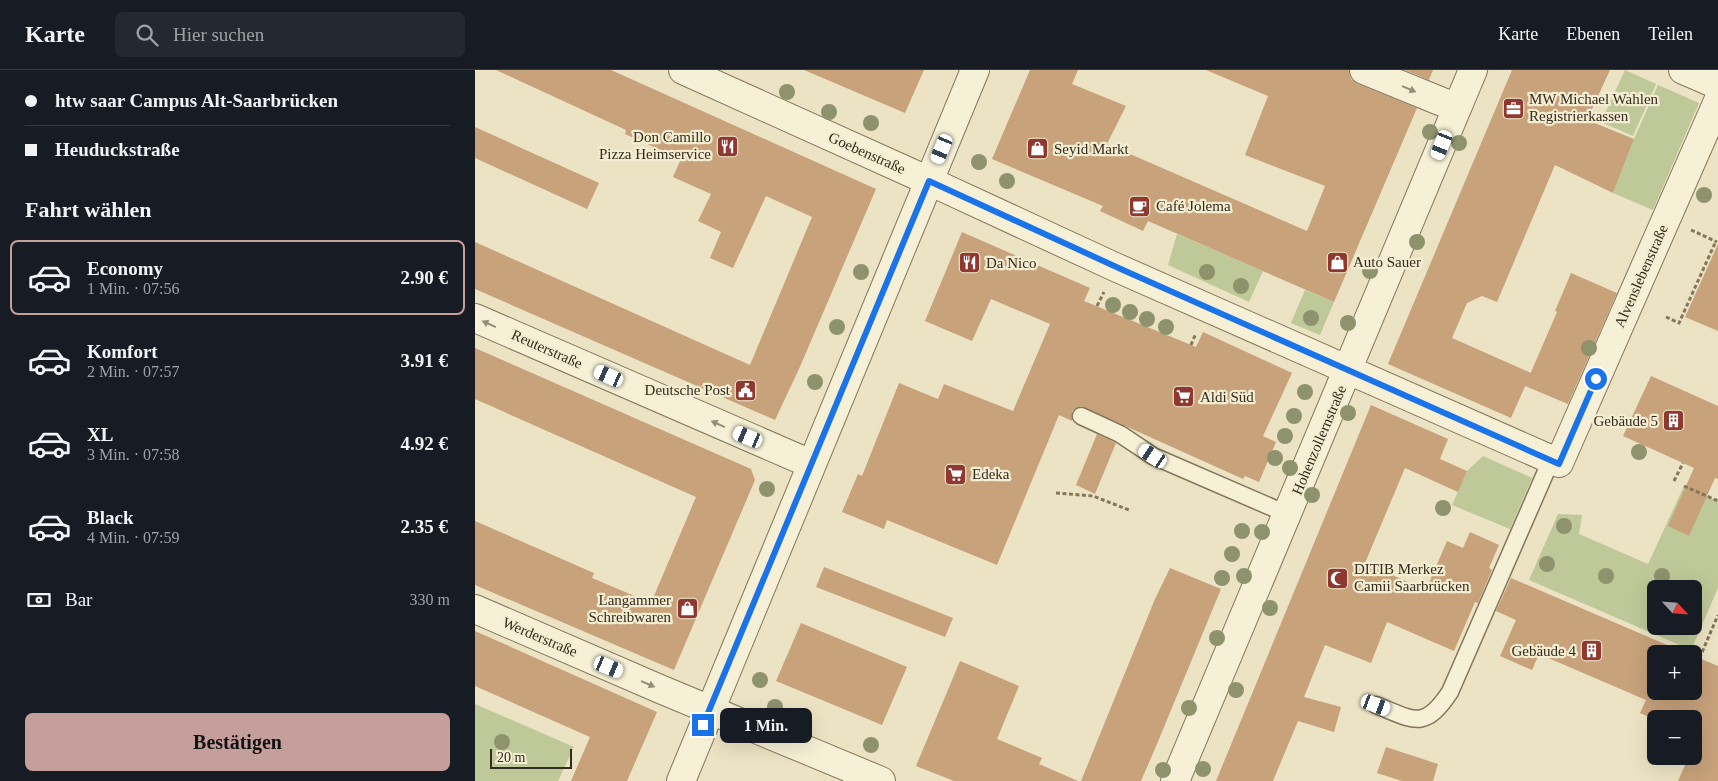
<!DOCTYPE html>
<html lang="de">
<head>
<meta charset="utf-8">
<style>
  :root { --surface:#171b24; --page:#242831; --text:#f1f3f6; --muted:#9ea1a6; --line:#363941; --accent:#c59f9c }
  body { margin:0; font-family:"Times New Roman",serif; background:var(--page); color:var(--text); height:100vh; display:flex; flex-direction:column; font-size:19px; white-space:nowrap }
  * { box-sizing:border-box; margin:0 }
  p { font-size:16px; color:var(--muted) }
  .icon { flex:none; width:28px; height:28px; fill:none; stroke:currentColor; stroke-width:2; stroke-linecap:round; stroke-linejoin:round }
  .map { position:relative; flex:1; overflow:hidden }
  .sheet { display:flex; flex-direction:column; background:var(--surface); width:475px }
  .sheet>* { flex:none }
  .hud { display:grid; align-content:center; height:110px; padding:0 25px; background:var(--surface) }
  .needle { width:32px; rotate:116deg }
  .fabs { position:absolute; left:1172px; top:510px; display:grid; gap:10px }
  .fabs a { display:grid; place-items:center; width:55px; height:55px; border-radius:8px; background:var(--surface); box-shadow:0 5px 20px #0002; font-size:25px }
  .scale { position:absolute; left:15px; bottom:12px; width:82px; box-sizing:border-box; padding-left:5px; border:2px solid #352b1e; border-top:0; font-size:14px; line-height:18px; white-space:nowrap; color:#352b1e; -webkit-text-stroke:4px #f3edd2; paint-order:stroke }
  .end { position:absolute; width:22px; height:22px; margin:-11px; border:6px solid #1a73e8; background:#fff; box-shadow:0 0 0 2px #fff }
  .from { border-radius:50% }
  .bubble { position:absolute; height:35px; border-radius:8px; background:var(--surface); box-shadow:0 5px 20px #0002; font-size:16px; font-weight:700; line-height:35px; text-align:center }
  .car { position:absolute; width:15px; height:30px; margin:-15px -8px; border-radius:6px; box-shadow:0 0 4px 1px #0007; background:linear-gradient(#fff 24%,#345 0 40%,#fff 0 76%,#345 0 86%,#fff 0) }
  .hud b { display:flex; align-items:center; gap:18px; height:48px; font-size:19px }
  .hud b+b { border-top:1px solid var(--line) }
  .hud i { width:12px; height:12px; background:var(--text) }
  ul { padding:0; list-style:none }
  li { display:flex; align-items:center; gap:15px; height:75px; margin:0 10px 8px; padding:0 15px; border:2px solid transparent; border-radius:8px }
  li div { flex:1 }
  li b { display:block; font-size:19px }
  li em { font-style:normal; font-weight:700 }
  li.selected { border-color:var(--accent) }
  li>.icon { width:45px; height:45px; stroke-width:1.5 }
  h2 { padding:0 25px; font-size:22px; line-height:60px }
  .pay { display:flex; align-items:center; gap:12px; height:55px; padding:0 25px; font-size:19px }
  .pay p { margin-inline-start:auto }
  .primary-button { display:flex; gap:10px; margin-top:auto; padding:10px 25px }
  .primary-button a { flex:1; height:58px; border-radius:8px; background:var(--accent); color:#111; font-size:20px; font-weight:700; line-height:58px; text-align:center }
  header { display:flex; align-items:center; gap:30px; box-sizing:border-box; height:70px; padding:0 25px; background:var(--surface); border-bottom:1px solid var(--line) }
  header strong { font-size:24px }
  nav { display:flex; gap:28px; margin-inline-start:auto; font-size:18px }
  .search { width:350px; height:45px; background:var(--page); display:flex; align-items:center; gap:12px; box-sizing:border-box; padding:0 18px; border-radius:8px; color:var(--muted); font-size:19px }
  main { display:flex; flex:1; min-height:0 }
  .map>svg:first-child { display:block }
</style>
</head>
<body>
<header>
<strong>Karte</strong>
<div class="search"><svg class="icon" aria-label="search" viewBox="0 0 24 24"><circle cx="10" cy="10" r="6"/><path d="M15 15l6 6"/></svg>Hier suchen</div>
<nav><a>Karte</a><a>Ebenen</a><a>Teilen</a></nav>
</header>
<main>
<section class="sheet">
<div class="hud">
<b><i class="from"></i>htw saar Campus Alt-Saarbrücken</b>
<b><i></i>Heuduckstraße</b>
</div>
<h2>Fahrt wählen</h2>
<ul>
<li class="selected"><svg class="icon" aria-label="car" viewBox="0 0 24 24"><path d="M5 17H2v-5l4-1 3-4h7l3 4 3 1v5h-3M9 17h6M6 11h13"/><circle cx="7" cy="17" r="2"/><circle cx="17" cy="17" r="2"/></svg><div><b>Economy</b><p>1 Min. · 07:56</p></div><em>2.90 €</em></li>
<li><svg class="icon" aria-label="car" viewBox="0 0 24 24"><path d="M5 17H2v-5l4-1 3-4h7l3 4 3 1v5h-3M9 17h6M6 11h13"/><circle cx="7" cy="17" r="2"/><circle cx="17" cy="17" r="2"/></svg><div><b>Komfort</b><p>2 Min. · 07:57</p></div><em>3.91 €</em></li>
<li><svg class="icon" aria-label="car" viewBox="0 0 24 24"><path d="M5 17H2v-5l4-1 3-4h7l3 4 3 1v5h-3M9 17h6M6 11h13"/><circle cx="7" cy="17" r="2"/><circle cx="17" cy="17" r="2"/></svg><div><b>XL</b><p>3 Min. · 07:58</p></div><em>4.92 €</em></li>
<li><svg class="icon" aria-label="car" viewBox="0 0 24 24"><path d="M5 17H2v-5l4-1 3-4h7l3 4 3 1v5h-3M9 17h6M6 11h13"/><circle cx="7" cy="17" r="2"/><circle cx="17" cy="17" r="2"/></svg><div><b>Black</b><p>4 Min. · 07:59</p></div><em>2.35 €</em></li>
</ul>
<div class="pay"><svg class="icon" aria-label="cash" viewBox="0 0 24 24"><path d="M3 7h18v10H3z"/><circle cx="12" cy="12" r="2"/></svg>Bar<p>330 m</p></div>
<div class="primary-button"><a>Bestätigen</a></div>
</section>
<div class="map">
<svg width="1243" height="711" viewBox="0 0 1243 711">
  <rect width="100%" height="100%" fill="#ebe3c3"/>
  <!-- green -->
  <path fill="#bec898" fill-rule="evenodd" d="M 1150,0 L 1181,14 L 1158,66 L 1126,52 Z
    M 1183,15 L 1224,33 L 1178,140 L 1138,123 L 1159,69 Z
    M 702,164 L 788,201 L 774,232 L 693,195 Z
    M 830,220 L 859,232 L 845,265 L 816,253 Z
    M 1008,386 L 1057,408 L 1035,459 L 977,435 L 992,401 Z
    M 1209,416 L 1243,431 L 1243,518 L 1216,580 L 1054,510 L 1083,444 L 1107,445 L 1104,464 L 1173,494 ZM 1181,519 L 1219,519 L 1219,556 L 1181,556 Z
    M 0,634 L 99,677 L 83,711 L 0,711 Z"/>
  <!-- building -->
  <path fill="#c7a27b" d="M 21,0 L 136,0 L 401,119 L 324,299 L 300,350 L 0,219 L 0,172 L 275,295 L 337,147 L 291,126 L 258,198 L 235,188 L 246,162 L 223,151 L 236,124 L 198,107 L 206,89 L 150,64 L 151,60 Z
    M 329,0 L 449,0 L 430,43 Z
    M 555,0 L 603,0 L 597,14 L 651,36 L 632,74 L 832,161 L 850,116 L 770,85 L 793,26 L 731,0 L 874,0 L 876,9 L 883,14 L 942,38 L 859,232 L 673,151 L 668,161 L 625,141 L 628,136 L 517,89 Z
    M 930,0 L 958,0 L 954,10 Z
    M 1037,0 L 1135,0 L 1112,50 L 1159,69 L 1138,123 L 1080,95 L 1022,232 L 1007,226 L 992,233 L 977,268 L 1056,303 L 1036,348 L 913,294 Z
    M 0,57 L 124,113 L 112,139 L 0,88 Z
    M 487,162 L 615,218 L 609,231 L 721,277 L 728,262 L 817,303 L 788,366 L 801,372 L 784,412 L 770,406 L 768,409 L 606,336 L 601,338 L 597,341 L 597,351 L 584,345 L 522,495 L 412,450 L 409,459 L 367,442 L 383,404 L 387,406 L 424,313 L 463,329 L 469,314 L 538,341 L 575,254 L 516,229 L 497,271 L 450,251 Z
    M 1243,174 L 1243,261 L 1210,247 Z
    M 1096,203 L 1142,223 L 1093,334 L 1050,316 L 1082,242 L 1080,241 Z
    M 0,278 L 276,399 L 280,410 L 199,600 L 0,515 L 0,451 L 119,503 L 117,508 L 176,533 L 221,427 L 0,329 Z
    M 1176,306 L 1243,336 L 1243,409 L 1240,408 L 1214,466 L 1193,456 L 1219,398 L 1148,366 Z
    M 896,335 L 973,369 L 965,389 L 992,401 L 983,422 L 930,398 L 890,493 L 951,520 L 972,471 L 988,478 L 995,462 L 1024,475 L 1014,498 L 1017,500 L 1003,533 L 1000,532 L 979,581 L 912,552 L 896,593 L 850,575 L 829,627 L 866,637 L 859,662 L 823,651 L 798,711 L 741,711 Z
    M 622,364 L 641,373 L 620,424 L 601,415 Z
    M 349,497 L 478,548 L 470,567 L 341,517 Z
    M 695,498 L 746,519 L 682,674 L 666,711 L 606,711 L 680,529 Z
    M 1036,508 L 1213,584 L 1181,584 L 1181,621 L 1219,621 L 1219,586 L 1243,596 L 1243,711 L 1203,711 L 1214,686 L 1219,686 L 1219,675 L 1222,668 L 1219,667 L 1219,649 L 1181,649 L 1181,650 L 1165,643 L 1171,630 L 1064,584 L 1057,600 L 1025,586 L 1041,550 L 1021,541 Z
    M 326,553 L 432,597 L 407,655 L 301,611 Z
    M 0,561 L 182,642 L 152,711 L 96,711 L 115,667 L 0,616 Z
    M 485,591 L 544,616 L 522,669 L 567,688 L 564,694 L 603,711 L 479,711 L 441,696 Z
    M 911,677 L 963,694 L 958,711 L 927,711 L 902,703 Z"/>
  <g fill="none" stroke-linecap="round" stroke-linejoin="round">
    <defs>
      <path id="service" d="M 606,346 L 645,364 L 678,386 L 812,444
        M 901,635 C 939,650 949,661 975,622 L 1076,390"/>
      <path id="minor" d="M 889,0 L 982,38
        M 1208,0 L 1243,15
        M 454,111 L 640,197 L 1084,393 L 1243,31
        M 0,248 L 336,394
        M 0,539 L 185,619 L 406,711
        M 700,711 L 998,0"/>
      <path id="tertiary" d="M 208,0 L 454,111
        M 206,711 L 500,0"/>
    </defs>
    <!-- service casing -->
    <use href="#service" stroke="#84755b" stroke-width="19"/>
    <!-- minor casing -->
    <use href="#minor" stroke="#84755b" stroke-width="30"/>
    <!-- tertiary casing -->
    <use href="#tertiary" stroke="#84755b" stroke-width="30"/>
    <!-- path -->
    <path stroke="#84755b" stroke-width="3" stroke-dasharray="4 2.5" stroke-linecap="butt" d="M 1216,160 L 1242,172
      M 622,236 L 629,222
      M 1191,247 L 1204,253 L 1241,171
      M 716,275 L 721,263
      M 1199,411 L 1208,393
      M 1209,416 L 1243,431
      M 581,423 L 618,426 L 654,440
      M 1222,594 L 1243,545"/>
    <!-- service -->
    <use href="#service" stroke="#f6f0d6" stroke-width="16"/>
    <!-- minor -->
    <use href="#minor" stroke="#f6f0d6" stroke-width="28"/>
    <!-- tertiary -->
    <use href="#tertiary" stroke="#f6f0d6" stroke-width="28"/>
  </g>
  <!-- trees -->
  <g fill="#8e926d">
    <circle cx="312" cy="22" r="8"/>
    <circle cx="354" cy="42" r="8"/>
    <circle cx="396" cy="53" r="8"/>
    <circle cx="955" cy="62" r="8"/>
    <circle cx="984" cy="73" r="8"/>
    <circle cx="504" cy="92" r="8"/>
    <circle cx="532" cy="111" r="8"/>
    <circle cx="1229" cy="125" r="8"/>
    <circle cx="942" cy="172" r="8"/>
    <circle cx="895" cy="201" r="8"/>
    <circle cx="386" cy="202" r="8"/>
    <circle cx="732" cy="202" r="8"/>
    <circle cx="766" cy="216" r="8"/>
    <circle cx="638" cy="235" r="8"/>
    <circle cx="655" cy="242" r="8"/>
    <circle cx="836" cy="248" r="8"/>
    <circle cx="672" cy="249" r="8"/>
    <circle cx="873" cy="253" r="8"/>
    <circle cx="362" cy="257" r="8"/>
    <circle cx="691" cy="257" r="8"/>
    <circle cx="1114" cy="278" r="8"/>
    <circle cx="340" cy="312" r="8"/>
    <circle cx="830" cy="322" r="8"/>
    <circle cx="873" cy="343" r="8"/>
    <circle cx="819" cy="346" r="8"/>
    <circle cx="810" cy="366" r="8"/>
    <circle cx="1164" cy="382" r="8"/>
    <circle cx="800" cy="388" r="8"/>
    <circle cx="815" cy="398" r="8"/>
    <circle cx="292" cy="419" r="8"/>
    <circle cx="837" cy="425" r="8"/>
    <circle cx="968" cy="438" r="8"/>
    <circle cx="1089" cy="456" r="8"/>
    <circle cx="767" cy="461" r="8"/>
    <circle cx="787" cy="462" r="8"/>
    <circle cx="757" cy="484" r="8"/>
    <circle cx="1072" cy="494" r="8"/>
    <circle cx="769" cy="506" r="8"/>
    <circle cx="1131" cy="506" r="8"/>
    <circle cx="1187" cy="506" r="8"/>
    <circle cx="747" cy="508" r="8"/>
    <circle cx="795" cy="538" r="8"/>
    <circle cx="742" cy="568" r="8"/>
    <circle cx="285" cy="610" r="8"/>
    <circle cx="761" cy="620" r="8"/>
    <circle cx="300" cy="637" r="8"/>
    <circle cx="714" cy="638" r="8"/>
    <circle cx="27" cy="672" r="8"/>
    <circle cx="396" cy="675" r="8"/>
    <circle cx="728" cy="699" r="8"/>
    <circle cx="688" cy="700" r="8"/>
  </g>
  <!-- one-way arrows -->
  <defs><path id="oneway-solid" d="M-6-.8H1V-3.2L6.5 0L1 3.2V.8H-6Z" transform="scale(1.25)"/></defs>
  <g fill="#968e7a">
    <use href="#oneway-solid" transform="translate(934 19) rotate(23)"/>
    <use href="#oneway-solid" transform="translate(14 254) rotate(-156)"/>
    <use href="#oneway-solid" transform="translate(243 354) rotate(-156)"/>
    <use href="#oneway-solid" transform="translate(173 614) rotate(23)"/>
  </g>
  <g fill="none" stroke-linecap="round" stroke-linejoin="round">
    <!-- route -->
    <path stroke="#1a73e8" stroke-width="6" d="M 228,655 L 454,111 L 648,200 L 1084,394 L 1121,309"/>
  </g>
  <!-- icons -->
  <defs>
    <symbol id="office-square" viewBox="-11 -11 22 22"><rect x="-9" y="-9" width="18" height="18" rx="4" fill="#8f382f" stroke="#f3edd2"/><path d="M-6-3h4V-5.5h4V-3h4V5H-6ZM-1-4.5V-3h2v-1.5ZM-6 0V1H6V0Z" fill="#fff"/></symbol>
    <symbol id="restaurant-square" viewBox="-11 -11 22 22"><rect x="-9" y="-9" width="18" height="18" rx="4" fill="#8f382f" stroke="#f3edd2"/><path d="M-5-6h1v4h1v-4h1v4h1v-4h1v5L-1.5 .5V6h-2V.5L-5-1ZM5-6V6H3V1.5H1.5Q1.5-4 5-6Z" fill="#fff"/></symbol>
    <symbol id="shop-square" viewBox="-11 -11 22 22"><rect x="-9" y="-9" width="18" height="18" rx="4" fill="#8f382f" stroke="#f3edd2"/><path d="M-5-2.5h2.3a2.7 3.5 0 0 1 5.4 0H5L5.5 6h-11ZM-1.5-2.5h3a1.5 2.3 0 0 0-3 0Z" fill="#fff"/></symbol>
    <symbol id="cafe-square" viewBox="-11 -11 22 22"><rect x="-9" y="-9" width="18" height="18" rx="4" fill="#8f382f" stroke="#f3edd2"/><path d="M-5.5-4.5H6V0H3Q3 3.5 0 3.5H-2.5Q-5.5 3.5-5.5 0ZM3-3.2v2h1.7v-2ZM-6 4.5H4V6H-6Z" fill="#fff"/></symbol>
    <symbol id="civic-square" viewBox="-11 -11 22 22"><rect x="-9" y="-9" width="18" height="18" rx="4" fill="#8f382f" stroke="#f3edd2"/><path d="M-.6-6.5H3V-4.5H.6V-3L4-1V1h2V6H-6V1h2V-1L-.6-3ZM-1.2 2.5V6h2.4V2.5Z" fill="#fff"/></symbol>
    <symbol id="supermarket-square" viewBox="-11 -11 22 22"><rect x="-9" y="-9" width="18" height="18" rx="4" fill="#8f382f" stroke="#f3edd2"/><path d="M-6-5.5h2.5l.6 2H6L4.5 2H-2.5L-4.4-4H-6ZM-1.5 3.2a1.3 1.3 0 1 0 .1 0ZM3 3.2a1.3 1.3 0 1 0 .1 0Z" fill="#fff"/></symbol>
    <symbol id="building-square" viewBox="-11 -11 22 22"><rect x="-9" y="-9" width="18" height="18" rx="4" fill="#8f382f" stroke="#f3edd2"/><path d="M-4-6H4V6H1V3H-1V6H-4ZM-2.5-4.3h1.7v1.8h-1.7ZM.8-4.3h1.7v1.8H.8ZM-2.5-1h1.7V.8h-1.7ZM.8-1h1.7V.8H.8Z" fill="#fff"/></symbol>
    <symbol id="mosque-square" viewBox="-11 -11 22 22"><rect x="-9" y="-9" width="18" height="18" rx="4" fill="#8f382f" stroke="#f3edd2"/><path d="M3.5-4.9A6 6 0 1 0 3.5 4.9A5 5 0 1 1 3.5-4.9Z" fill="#fff"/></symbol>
  </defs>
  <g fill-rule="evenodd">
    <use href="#office-square" x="1026" y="26" width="25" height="25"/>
    <use href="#restaurant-square" x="240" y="64" width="25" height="25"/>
    <use href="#shop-square" x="550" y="66" width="25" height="25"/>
    <use href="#cafe-square" x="652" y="124" width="25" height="25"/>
    <use href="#shop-square" x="850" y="180" width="25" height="25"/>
    <use href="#restaurant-square" x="482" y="180" width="25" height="25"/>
    <use href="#civic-square" x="258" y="308" width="25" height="25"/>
    <use href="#supermarket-square" x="696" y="314" width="25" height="25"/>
    <use href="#building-square" x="1186" y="338" width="25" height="25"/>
    <use href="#supermarket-square" x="468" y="392" width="25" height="25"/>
    <use href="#mosque-square" x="850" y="496" width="25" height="25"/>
    <use href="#shop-square" x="200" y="526" width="25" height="25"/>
    <use href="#building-square" x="1104" y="568" width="25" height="25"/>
  </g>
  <g text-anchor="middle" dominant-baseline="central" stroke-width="4.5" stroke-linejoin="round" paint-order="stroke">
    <!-- poi labels -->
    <g font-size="15" fill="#352b1e" stroke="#f3edd2" text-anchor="start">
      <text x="1054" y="29">MW Michael Wahlen<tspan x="1054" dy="17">Registrierkassen</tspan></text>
      <text x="236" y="67" text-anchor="end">Don Camillo<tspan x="236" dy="17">Pizza Heimservice</tspan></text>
      <text x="579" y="79">Seyid Markt</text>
      <text x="681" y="136">Café Jolema</text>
      <text x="878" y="192">Auto Sauer</text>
      <text x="511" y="193">Da Nico</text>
      <text x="255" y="320" text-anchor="end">Deutsche Post</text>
      <text x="725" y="327">Aldi Süd</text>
      <text x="1183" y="351" text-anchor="end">Gebäude 5</text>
      <text x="497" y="404">Edeka</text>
      <text x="879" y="499">DITIB Merkez<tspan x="879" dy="17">Camii Saarbrücken</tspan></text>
      <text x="196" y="530" text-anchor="end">Langammer<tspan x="196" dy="17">Schreibwaren</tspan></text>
      <text x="1101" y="581" text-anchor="end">Gebäude 4</text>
    </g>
    <!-- street labels -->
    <g font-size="15" fill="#352b1e" stroke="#f3edd2">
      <text transform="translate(392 83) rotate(24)">Goebenstraße</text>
      <text transform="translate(1166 206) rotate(-66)">Alvenslebenstraße</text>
      <text transform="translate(72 279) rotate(24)">Reuterstraße</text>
      <text transform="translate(844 370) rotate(-67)">Hohenzollernstraße</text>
      <text transform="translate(65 567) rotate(23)">Werderstraße</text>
    </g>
  </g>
</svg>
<div class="fabs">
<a><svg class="needle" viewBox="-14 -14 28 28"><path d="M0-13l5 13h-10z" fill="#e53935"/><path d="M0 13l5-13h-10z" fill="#9ea1a6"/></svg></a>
<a>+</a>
<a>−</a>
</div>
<div class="scale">20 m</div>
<i class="end from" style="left:1121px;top:309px"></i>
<i class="end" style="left:228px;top:655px"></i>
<div class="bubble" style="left:245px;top:638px;width:92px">1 Min.</div>
<i class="car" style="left:967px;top:75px;rotate:202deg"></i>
<i class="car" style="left:467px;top:79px;rotate:203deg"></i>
<i class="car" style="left:134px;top:306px;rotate:294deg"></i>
<i class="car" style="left:273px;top:367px;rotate:293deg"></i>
<i class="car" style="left:678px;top:386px;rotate:304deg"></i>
<i class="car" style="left:134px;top:597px;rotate:113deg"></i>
<i class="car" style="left:901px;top:635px;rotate:111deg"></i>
</div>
</main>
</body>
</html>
